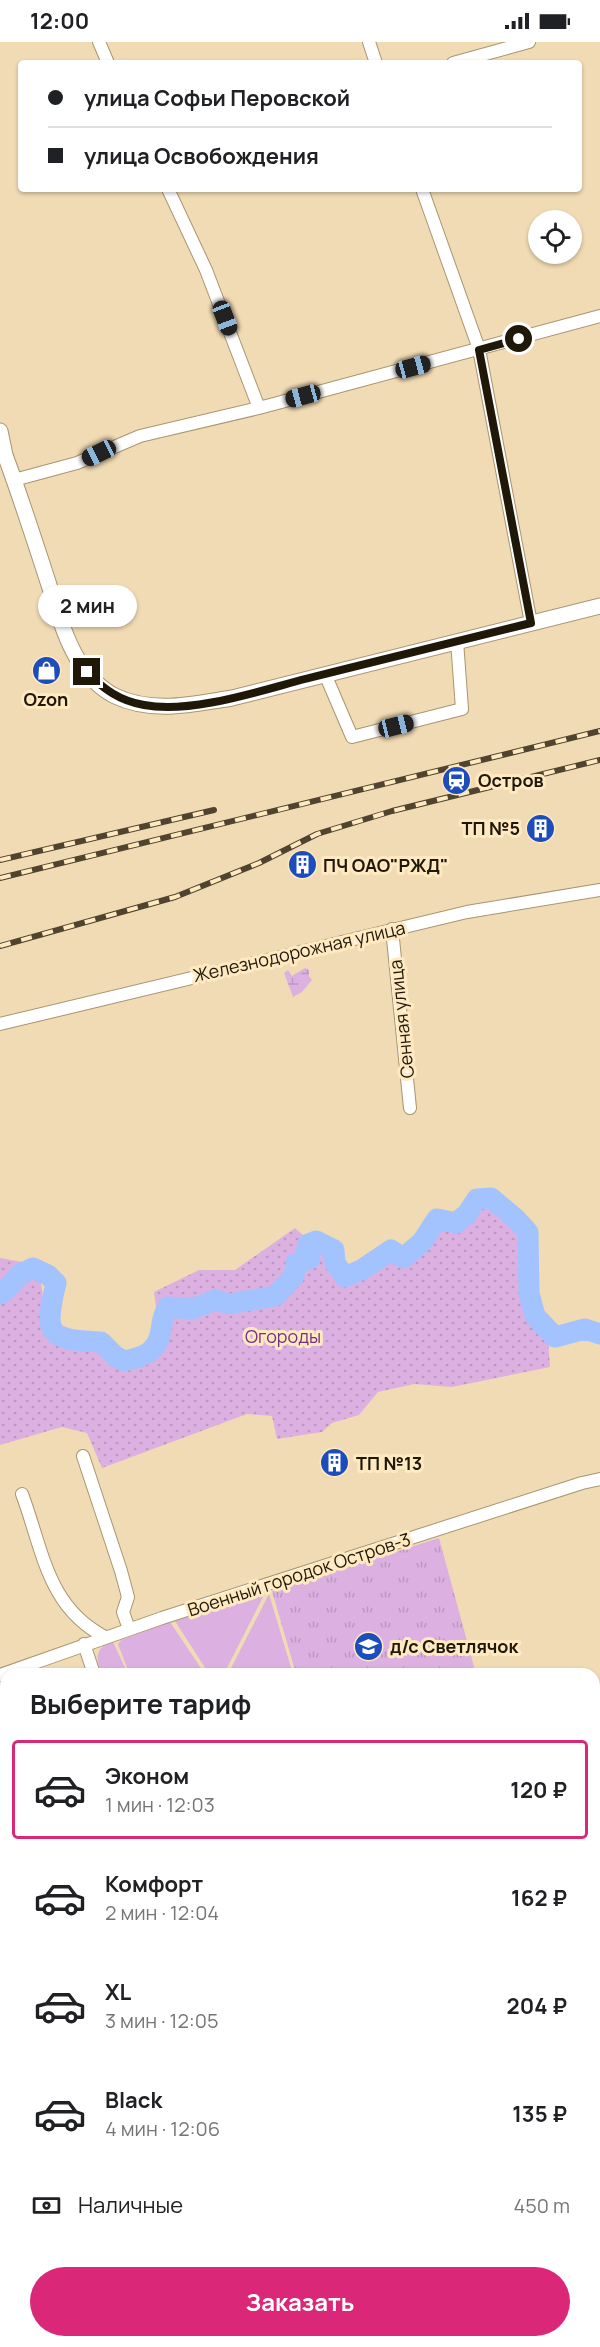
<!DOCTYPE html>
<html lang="ru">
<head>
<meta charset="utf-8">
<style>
  :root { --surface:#fff; --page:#f6f6f6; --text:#202124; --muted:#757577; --line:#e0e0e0; --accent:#db2777 }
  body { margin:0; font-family:Manrope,sans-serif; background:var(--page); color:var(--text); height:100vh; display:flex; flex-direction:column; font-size:22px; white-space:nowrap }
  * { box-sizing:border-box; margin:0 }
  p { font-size:20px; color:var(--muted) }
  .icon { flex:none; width:33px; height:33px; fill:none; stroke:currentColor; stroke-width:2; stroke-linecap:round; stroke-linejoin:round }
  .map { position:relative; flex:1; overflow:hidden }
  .sheet { position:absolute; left:0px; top:1626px; width:600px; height:680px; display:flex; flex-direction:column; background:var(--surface); border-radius:18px 18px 0 0; box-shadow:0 2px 4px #0004 }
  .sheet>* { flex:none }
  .top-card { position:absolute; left:18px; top:18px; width:564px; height:132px; border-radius:6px; box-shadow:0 2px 4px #0004; display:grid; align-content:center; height:132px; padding:0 30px; background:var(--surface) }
  .tools { position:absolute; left:528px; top:168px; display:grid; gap:12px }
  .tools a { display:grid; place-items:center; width:54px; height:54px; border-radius:50%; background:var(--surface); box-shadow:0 2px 4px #0004; font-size:30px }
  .end { position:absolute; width:27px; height:27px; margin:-14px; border:8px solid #1f1708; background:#fff; box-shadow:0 0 0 3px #fff }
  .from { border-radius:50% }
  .bubble { position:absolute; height:42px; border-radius:21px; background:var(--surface); box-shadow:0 2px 4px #0004; font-size:20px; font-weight:700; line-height:42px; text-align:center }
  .car { position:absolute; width:18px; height:36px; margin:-18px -9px; border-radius:8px; box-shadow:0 0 4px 2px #0007; background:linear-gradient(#222 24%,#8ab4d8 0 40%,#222 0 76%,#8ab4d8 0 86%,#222 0) }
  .top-card b { display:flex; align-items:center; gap:21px; height:57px; font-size:22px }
  .top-card b+b { border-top:2px solid var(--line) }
  .top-card i { width:15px; height:15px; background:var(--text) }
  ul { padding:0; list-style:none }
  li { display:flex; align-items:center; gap:18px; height:99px; margin:0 12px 9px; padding:0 18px; border:3px solid transparent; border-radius:6px }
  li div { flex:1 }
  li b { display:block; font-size:22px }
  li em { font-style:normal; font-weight:700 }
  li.selected { border-color:var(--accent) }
  li>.icon { width:54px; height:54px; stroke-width:1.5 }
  h2 { padding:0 30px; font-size:27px; line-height:72px }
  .pay { display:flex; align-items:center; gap:15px; height:66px; padding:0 30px; font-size:22px }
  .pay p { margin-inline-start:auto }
  .button { display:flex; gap:12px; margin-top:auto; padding:12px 30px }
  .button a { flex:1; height:69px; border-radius:36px; background:var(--accent); color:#fff; font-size:24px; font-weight:700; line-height:69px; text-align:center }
  .status { display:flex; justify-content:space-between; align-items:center; height:42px; padding:0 30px; background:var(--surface); direction:ltr }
  .status svg { height:16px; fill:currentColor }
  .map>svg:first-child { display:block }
</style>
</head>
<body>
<div class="status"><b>12:00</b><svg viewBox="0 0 49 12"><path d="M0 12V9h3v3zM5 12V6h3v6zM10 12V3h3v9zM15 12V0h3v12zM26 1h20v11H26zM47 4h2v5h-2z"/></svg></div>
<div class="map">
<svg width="600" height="2305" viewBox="0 0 600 2305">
  <defs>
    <pattern id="wetland-marsh" width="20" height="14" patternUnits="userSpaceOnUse" patternTransform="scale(1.5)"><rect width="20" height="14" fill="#dcb1e1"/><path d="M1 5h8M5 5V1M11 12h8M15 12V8" fill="none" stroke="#bc98c0"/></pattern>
    <pattern id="park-tufts" width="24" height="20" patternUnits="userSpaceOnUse" patternTransform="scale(1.5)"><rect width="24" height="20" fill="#dcb1e1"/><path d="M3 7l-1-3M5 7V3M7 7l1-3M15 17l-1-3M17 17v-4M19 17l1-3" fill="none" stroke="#bc98c0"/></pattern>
    <pattern id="garden-dots" width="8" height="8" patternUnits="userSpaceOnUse" patternTransform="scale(1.5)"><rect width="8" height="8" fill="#dcb1e1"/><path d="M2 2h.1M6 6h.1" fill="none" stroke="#bc98c0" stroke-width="1.8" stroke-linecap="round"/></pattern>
  </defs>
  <rect width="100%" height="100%" fill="#f1dbb4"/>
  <!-- grass -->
  <path fill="#dcb1e1" d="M 265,1551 L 224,1632 L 209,1632 L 175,1579 Z
    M 269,1552 L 293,1632 L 228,1632 Z
    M 170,1580 L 205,1632 L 129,1631 L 118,1602 L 121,1598 Z
    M 112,1598 L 128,1632 L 102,1632 C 95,1616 95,1607 112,1598 Z
    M 600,1940 L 600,2126 L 594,2127 L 594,1941 Z"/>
  <!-- wetland -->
  <path fill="url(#wetland-marsh)" d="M 305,926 L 309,928 L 309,934 L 312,938 L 302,950 L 293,955 L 284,931 L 288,928 L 292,934 Z"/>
  <!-- park -->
  <path fill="url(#park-tufts)" d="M 439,1496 L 476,1632 L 296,1632 L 272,1549 Z"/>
  <!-- garden -->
  <path fill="url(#garden-dots)" d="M 491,1161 L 517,1184 L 523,1197 L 523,1229 L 527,1262 L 548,1296 L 550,1325 L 452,1345 L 414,1342 L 378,1350 L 359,1373 L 332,1381 L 322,1390 L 277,1397 L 272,1374 L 247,1372 L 102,1426 L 87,1391 L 62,1385 L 0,1403 L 0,1216 L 39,1223 L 47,1288 L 61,1302 L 96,1306 L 115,1321 L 127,1326 L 153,1317 L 161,1305 L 154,1250 L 199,1228 L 235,1228 L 295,1186 L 320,1208 L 333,1228 L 346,1243 L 390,1219 L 408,1222 L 427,1203 L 441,1184 L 456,1186 L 482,1163 Z"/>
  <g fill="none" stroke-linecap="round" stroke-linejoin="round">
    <!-- river -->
    <path stroke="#a3c3ff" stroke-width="21" d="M 0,1252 L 8,1246 L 19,1233 L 33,1226 L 48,1233 L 56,1241 C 43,1293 48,1298 101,1300 L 115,1314 L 124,1319 C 144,1315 158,1310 161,1288 C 163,1278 162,1274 168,1265 L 192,1267 L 215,1258 L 229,1262 L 275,1254 L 294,1234 L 296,1221 L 310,1217 L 306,1209 L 308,1202 L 316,1199 L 334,1208 L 335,1221 L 345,1235 L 363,1227 L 391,1208 L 403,1216 L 422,1200 L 437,1177 L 456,1181 L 467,1172 L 477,1157 L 491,1156 L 516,1177 L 528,1190 L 529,1251 L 535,1274 L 555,1295 L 585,1287 L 600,1292"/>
    <defs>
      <path id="minor" d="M 99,0 L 108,21
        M 369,0 L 376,21
        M 453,21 L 529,0
        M 168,147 L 206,228 L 259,366
        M 422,147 L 479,307 L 531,581
        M 14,438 L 77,421 L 140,394 L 259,366 L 600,274
        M 325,632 L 352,695 L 462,667 L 457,599
        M 392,887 L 410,1066
        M 0,982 L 467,870 L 600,848
        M 83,1414 L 121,1529 L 128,1555 L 123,1570 L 129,1587
        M 22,1452 C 43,1508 47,1565 105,1595
        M 84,1602 L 94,1632
        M 0,1633 L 162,1576 L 582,1441 L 600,1437
        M 0,2122 L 6,2130
        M 594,2198 L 600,2200
        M 0,2298 L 6,2290
        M 150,2300 L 156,2305"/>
      <path id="major" d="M 0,389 L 5,413 C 21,456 35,500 49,543 C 57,567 64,594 77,616 C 86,631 99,646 115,654 C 153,672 193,662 232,656 L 600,564"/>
    </defs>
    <!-- minor casing -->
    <use href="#minor" stroke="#a99570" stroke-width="14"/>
    <!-- major casing -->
    <use href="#major" stroke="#a99570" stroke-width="17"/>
    <!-- minor -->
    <use href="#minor" stroke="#fff" stroke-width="12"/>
    <!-- major -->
    <use href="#major" stroke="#fff" stroke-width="15"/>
    <defs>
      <path id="rail" d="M 0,818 L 214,768
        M 0,836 L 600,689
        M 0,904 L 175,855 L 259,821 L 317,792 L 392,769 L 600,718"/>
    </defs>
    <!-- rail casing -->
    <use href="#rail" stroke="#504430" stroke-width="6"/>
    <!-- rail -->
    <use href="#rail" stroke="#fee9c1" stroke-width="4" stroke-dasharray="11" stroke-linecap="butt"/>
  </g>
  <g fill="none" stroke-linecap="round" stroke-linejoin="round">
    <!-- route -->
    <path stroke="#1f1708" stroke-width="8" d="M 87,630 C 103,647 120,659 144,663 C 191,672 259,649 305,637 C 380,618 455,600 531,581 L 479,308 L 519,297"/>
  </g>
  <!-- icons -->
  <defs>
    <symbol id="shop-disc" viewBox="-11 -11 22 22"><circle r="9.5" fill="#1c4dba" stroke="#fee9c1"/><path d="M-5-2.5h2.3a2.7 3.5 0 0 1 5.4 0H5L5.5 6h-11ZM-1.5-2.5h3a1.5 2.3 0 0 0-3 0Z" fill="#fff"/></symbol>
    <symbol id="station-disc" viewBox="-11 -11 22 22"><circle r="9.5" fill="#1c4dba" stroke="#fee9c1"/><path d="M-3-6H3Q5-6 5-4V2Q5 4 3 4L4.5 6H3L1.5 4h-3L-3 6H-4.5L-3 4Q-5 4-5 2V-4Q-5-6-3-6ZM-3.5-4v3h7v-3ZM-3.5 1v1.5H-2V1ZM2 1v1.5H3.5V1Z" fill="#fff"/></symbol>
    <symbol id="building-disc" viewBox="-11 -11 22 22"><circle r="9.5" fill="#1c4dba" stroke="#fee9c1"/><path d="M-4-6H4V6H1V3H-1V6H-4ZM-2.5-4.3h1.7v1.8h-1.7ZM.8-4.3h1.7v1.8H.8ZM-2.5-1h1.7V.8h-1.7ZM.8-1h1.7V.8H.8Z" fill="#fff"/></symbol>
    <symbol id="school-disc" viewBox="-11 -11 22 22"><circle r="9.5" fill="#1c4dba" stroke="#fee9c1"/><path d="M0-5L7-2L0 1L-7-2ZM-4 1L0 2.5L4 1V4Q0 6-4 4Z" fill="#fff"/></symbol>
  </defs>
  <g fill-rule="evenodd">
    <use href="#shop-disc" x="30" y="612" width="33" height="33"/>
    <use href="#station-disc" x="440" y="722" width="33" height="33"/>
    <use href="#building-disc" x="524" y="770" width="33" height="33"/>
    <use href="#building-disc" x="286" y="806" width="33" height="33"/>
    <use href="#building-disc" x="318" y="1404" width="33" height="33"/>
    <use href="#school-disc" x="352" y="1588" width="33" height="33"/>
  </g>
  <g text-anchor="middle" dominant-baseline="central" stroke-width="6" stroke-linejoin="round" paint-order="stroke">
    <!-- poi labels -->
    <g font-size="18" font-weight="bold" fill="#1f1708" stroke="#fee9c1" text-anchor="start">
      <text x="46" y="657" text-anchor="middle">Ozon</text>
      <text x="478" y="738">Остров</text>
      <text x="520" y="786" text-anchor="end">ТП №5</text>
      <text x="323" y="823">ПЧ ОАО"РЖД"</text>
      <text x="356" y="1421">ТП №13</text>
      <text x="390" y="1604">д/с Светлячок</text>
    </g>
    <!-- street labels -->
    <g font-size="18" fill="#1f1708" stroke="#fee9c1">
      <text transform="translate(299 909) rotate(-13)">Железнодорожная улица</text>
      <text transform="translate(401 977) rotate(-96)">Сенная улица</text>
      <text transform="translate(299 1532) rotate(-18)">Военный городок Остров-3</text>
    </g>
    <!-- park labels -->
    <g font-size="18" fill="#762e7f" stroke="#fee9c1">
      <text x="283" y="1294">Огороды</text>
    </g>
  </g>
</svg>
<div class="tools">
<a><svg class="icon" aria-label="locate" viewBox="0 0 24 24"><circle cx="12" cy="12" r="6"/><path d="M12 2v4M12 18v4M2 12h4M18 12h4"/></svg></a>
</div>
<i class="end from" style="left:519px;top:297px"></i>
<i class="end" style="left:87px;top:630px"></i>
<div class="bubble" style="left:38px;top:543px;width:99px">2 мин</div>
<i class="car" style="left:225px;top:276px;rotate:159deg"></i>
<i class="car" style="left:413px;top:325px;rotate:75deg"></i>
<i class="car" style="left:303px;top:354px;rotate:255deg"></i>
<i class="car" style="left:99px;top:411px;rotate:244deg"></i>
<i class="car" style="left:396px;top:684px;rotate:76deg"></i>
<div class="top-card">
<b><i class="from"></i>улица Софьи Перовской</b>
<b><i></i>улица Освобождения</b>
</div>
<section class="sheet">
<h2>Выберите тариф</h2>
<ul>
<li class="selected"><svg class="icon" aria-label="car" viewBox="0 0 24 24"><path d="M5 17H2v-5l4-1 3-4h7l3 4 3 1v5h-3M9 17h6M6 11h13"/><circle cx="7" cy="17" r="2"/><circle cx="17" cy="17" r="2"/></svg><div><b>Эконом</b><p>1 мин · 12:03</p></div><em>120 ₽</em></li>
<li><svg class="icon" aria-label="car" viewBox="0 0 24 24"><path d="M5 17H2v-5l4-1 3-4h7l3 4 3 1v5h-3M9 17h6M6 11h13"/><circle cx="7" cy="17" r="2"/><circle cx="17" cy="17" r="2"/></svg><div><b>Комфорт</b><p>2 мин · 12:04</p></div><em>162 ₽</em></li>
<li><svg class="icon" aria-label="car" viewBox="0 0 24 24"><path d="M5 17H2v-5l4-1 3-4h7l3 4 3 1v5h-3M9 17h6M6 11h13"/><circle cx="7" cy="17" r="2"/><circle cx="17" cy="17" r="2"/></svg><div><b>XL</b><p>3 мин · 12:05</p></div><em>204 ₽</em></li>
<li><svg class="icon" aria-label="car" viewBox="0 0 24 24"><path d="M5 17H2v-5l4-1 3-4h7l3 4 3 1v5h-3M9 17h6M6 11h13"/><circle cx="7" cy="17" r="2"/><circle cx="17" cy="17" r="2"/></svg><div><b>Black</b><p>4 мин · 12:06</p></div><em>135 ₽</em></li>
</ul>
<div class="pay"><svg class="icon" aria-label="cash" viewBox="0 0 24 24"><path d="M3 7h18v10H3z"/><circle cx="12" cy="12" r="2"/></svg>Наличные<p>450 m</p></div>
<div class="button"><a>Заказать</a></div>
</section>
</div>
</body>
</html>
